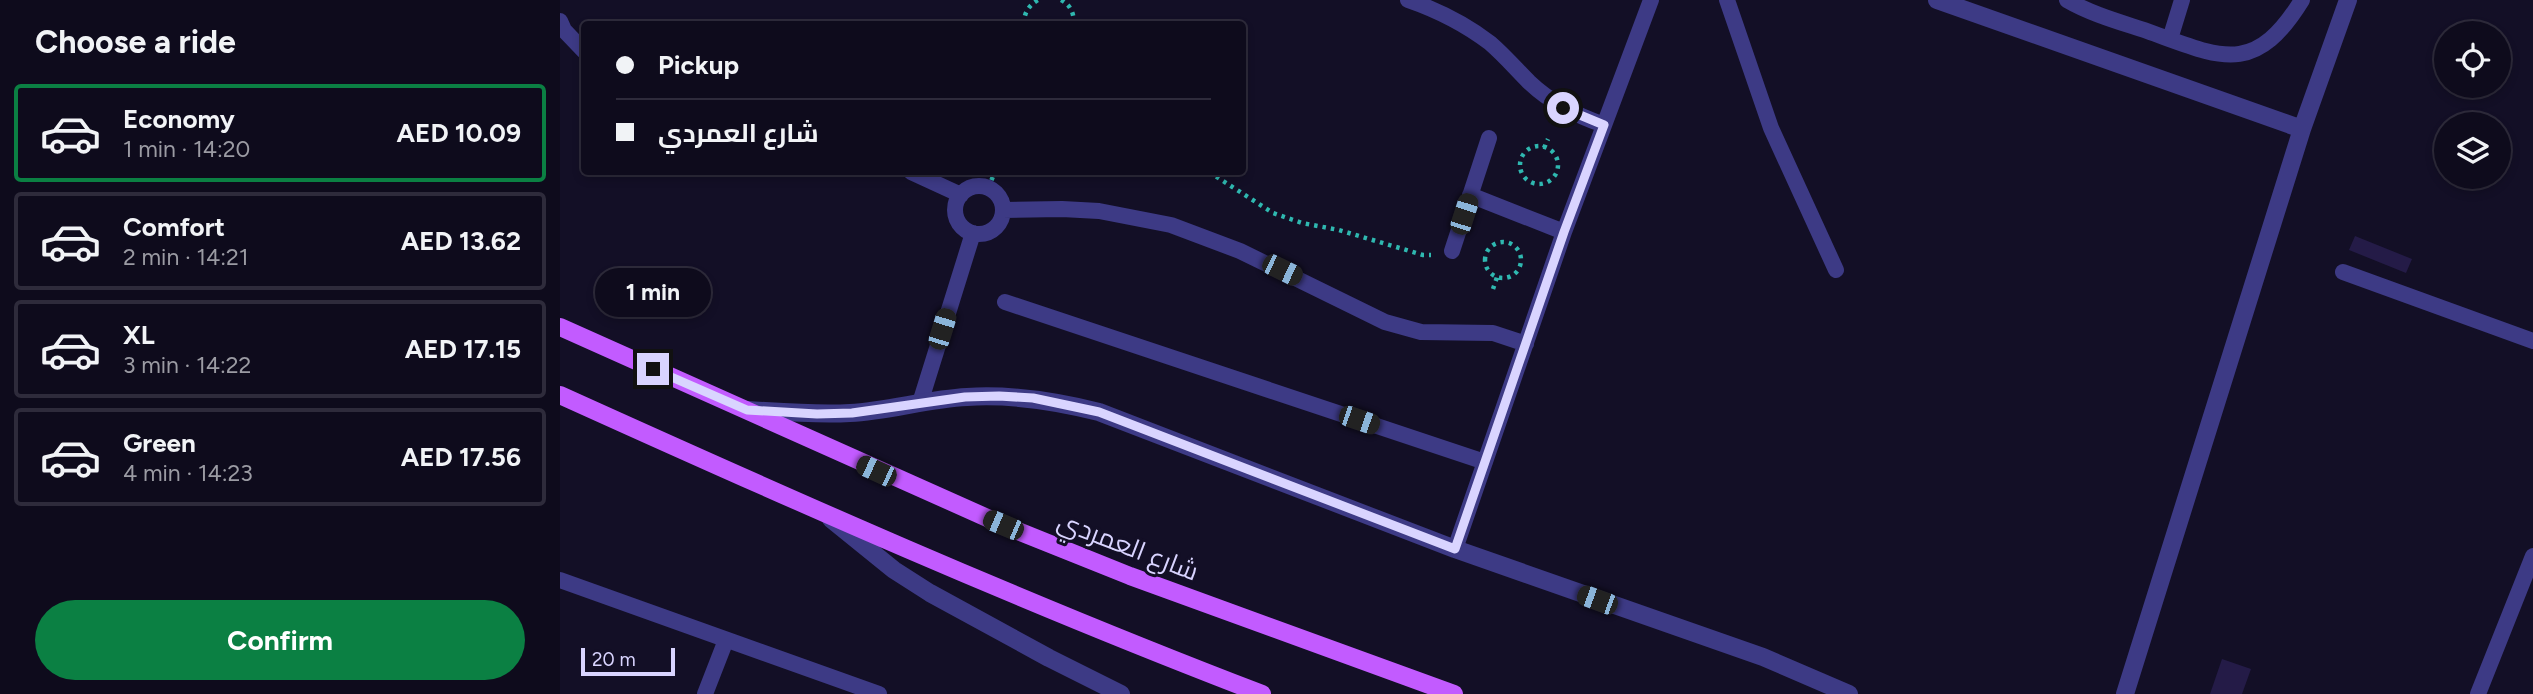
<!DOCTYPE html>
<html lang="en">
<head>
<meta charset="utf-8">
<style>
  :root { --surface:#0e0b1c; --page:#171425; --text:#f1f3f6; --muted:#9b9ba3; --line:#2e2b3b; --accent:#0b8043 }
  body { margin:0; font-family:Figtree,Cairo,sans-serif; background:var(--page); color:var(--text); height:100vh; display:flex; flex-direction:column; font-size:26px; white-space:nowrap }
  * { box-sizing:border-box; margin:0 }
  p { font-size:23px; color:var(--muted) }
  .icon { flex:none; width:38px; height:38px; fill:none; stroke:currentColor; stroke-width:2; stroke-linecap:round; stroke-linejoin:round }
  .map { position:relative; flex:1; overflow:hidden }
  .details { display:flex; flex-direction:column; background:var(--surface); width:560px }
  .details>* { flex:none }
  .banner { position:absolute; left:21px; top:21px; width:665px; height:154px; border-radius:7px; box-shadow:0 4px 10px #0003,0 0 0 2px var(--line); display:grid; align-content:center; height:154px; padding:0 35px; background:var(--surface) }
  .tools { position:absolute; left:1874px; top:21px; display:grid; gap:14px }
  .tools a { display:grid; place-items:center; width:77px; height:77px; border-radius:50%; background:var(--surface); box-shadow:0 4px 10px #0003,0 0 0 2px var(--line); font-size:35px }
  .scale { position:absolute; left:21px; bottom:18px; width:94px; box-sizing:border-box; padding-left:7px; border:4px solid #d9d4ff; border-top:0; font-size:19px; line-height:24px; white-space:nowrap; color:#d9d4ff; -webkit-text-stroke:5px #130f26; paint-order:stroke }
  .end { position:absolute; width:32px; height:32px; margin:-16px; border:9px solid #d9d4ff; background:#111; box-shadow:0 0 0 4px #111 }
  .from { border-radius:50% }
  .bubble { position:absolute; height:49px; border-radius:24px; background:var(--surface); box-shadow:0 4px 10px #0003,0 0 0 2px var(--line); font-size:23px; font-weight:700; line-height:49px; text-align:center }
  .car { position:absolute; width:21px; height:42px; margin:-21px -10px; border-radius:9px; box-shadow:0 0 5px 2px #0007; background:linear-gradient(#222 24%,#8ab4d8 0 40%,#222 0 76%,#8ab4d8 0 86%,#222 0) }
  .banner b { display:flex; align-items:center; gap:24px; height:66px; font-size:26px }
  .banner b+b { border-top:2px solid var(--line) }
  .banner i { width:18px; height:18px; background:var(--text) }
  ul { padding:0; list-style:none }
  li { display:flex; align-items:center; gap:21px; height:98px; margin:0 14px 10px; padding:0 21px; border:4px solid var(--line); border-radius:7px }
  li div { flex:1 }
  li b { display:block; font-size:26px }
  li em { font-style:normal; font-weight:700 }
  li.selected { border-color:var(--accent) }
  li>.icon { width:63px; height:63px; stroke-width:1.5 }
  h2 { padding:0 35px; font-size:32px; line-height:84px }
  .action { display:flex; gap:14px; margin-top:auto; padding:14px 35px }
  .action a { flex:1; height:80px; border-radius:42px; background:var(--accent); color:#fff; font-size:28px; font-weight:700; line-height:80px; text-align:center }
  main { display:flex; flex:1; min-height:0 }
  .map>svg:first-child { display:block }
</style>
</head>
<body>
<main>
<section class="details">
<h2>Choose a ride</h2>
<ul>
<li class="selected"><svg class="icon" aria-label="car" viewBox="0 0 24 24"><path d="M5 17H2v-5l4-1 3-4h7l3 4 3 1v5h-3M9 17h6M6 11h13"/><circle cx="7" cy="17" r="2"/><circle cx="17" cy="17" r="2"/></svg><div><b>Economy</b><p>1 min · 14:20</p></div><em>AED 10.09</em></li>
<li><svg class="icon" aria-label="car" viewBox="0 0 24 24"><path d="M5 17H2v-5l4-1 3-4h7l3 4 3 1v5h-3M9 17h6M6 11h13"/><circle cx="7" cy="17" r="2"/><circle cx="17" cy="17" r="2"/></svg><div><b>Comfort</b><p>2 min · 14:21</p></div><em>AED 13.62</em></li>
<li><svg class="icon" aria-label="car" viewBox="0 0 24 24"><path d="M5 17H2v-5l4-1 3-4h7l3 4 3 1v5h-3M9 17h6M6 11h13"/><circle cx="7" cy="17" r="2"/><circle cx="17" cy="17" r="2"/></svg><div><b>XL</b><p>3 min · 14:22</p></div><em>AED 17.15</em></li>
<li><svg class="icon" aria-label="car" viewBox="0 0 24 24"><path d="M5 17H2v-5l4-1 3-4h7l3 4 3 1v5h-3M9 17h6M6 11h13"/><circle cx="7" cy="17" r="2"/><circle cx="17" cy="17" r="2"/></svg><div><b>Green</b><p>4 min · 14:23</p></div><em>AED 17.56</em></li>
</ul>
<div class="action"><a>Confirm</a></div>
</section>
<div class="map">
<svg width="1973" height="694" viewBox="0 0 1973 694">
  <rect width="100%" height="100%" fill="#130f26"/>
  <!-- building -->
  <path fill="#241b47" d="M 1795,236 L 1852,259 L 1846,273 L 1789,250 Z
    M 1662,659 L 1691,669 L 1682,694 L 1650,694 Z"/>
  <g fill="none" stroke-linecap="round" stroke-linejoin="round">
    <!-- path -->
    <path stroke="#2fb8b0" stroke-width="4.5" stroke-dasharray="3.5 5" stroke-linecap="butt" d="M 501,0 C 511,5 514,14 514,24
      M 464,24 C 464,13 468,6 478,0
      M960 165a19 19 0 1 1 38 0a19 19 0 1 1-38 0Z
      M 984,148 L 988,139
      M 649,172 L 713,213 L 742,223 L 779,230 L 863,255 L 871,255
      M 428,188 L 435,172
      M925 260a18 18 0 1 1 36 0a18 18 0 1 1-36 0Z
      M 933,289 L 937,277"/>
    <!-- service -->
    <path stroke="#3d3a85" stroke-width="16" d="M 848,0 C 877,10 905,24 930,43 C 944,55 956,69 969,82 C 991,103 1016,115 1044,125
      M 1167,0 L 1211,128 L 1276,270
      M 1507,0 C 1531,14 1560,22 1587,31 C 1660,57 1694,78 1742,0
      M 0,21 L 4,30 L 24,51
      M 1610,39 L 1622,0
      M 351,172 L 401,195
      M395 210a24 24 0 1 1 48 0a24 24 0 1 1-48 0Z
      M 910,195 L 1004,232
      M 443,210 L 502,209 L 539,211 L 611,225 L 680,251 L 825,322 L 861,332 L 933,333 L 966,344
      M 892,251 L 929,138
      M 1783,272 L 1973,341
      M 445,302 L 925,462
      M 360,403 L 413,233
      M 895,549 L 1004,232 L 1091,0
      M 0,580 L 319,694
      M 145,694 L 166,640
      M 1918,694 L 1973,556"/>
    <!-- minor -->
    <path stroke="#3d3a85" stroke-width="18" d="M 1377,0 L 1742,129
      M 1565,694 L 1742,129 L 1788,0"/>
    <!-- tertiary -->
    <path stroke="#3d3a85" stroke-width="18" d="M 188,410 C 222,412 256,415 290,413 C 329,411 367,399 407,397 C 452,394 495,401 539,412 L 895,549 L 1203,657 L 1289,694
      M 271,519 L 334,570 L 370,593 L 489,658 L 561,694"/>
    <!-- primary -->
    <path stroke="#c25bff" stroke-width="18" d="M 0,327 L 443,525 L 570,576 L 894,694
      M 0,395 C 232,500 464,603 702,694"/>
  </g>
  <g fill="none" stroke-linecap="round" stroke-linejoin="round">
    <!-- route -->
    <path stroke="#d9d4ff" stroke-width="9" d="M 93,369 L 187,410 L 257,414 L 292,413 L 405,397 L 439,396 L 473,398 L 539,412 L 895,549 L 1004,232 L 1044,125 L 1003,108"/>
  </g>
  <g text-anchor="middle" dominant-baseline="central" stroke-width="6" stroke-linejoin="round" paint-order="stroke">
    <!-- street labels -->
    <g font-size="26" fill="#d9d4ff" stroke="#130f26">
      <text transform="translate(568 546) rotate(21)">شارع العمردي</text>
    </g>
  </g>
</svg>
<div class="tools">
<a><svg class="icon" aria-label="locate" viewBox="0 0 24 24"><circle cx="12" cy="12" r="6"/><path d="M12 2v4M12 18v4M2 12h4M18 12h4"/></svg></a>
<a><svg class="icon" aria-label="layers" viewBox="0 0 24 24"><path d="M12 4l9 5-9 5-9-5zM3 14l9 5 9-5"/></svg></a>
</div>
<div class="scale">20 m</div>
<i class="end from" style="left:1003px;top:108px"></i>
<i class="end" style="left:93px;top:369px"></i>
<div class="bubble" style="left:35px;top:268px;width:116px">1 min</div>
<i class="car" style="left:904px;top:214px;rotate:18deg"></i>
<i class="car" style="left:722px;top:270px;rotate:116deg"></i>
<i class="car" style="left:382px;top:329px;rotate:17deg"></i>
<i class="car" style="left:799px;top:420px;rotate:109deg"></i>
<i class="car" style="left:316px;top:471px;rotate:295deg"></i>
<i class="car" style="left:443px;top:525px;rotate:293deg"></i>
<i class="car" style="left:1037px;top:600px;rotate:290deg"></i>
<div class="banner">
<b><i class="from"></i>Pickup</b>
<b><i></i>شارع العمردي</b>
</div>
</div>
</main>
</body>
</html>
